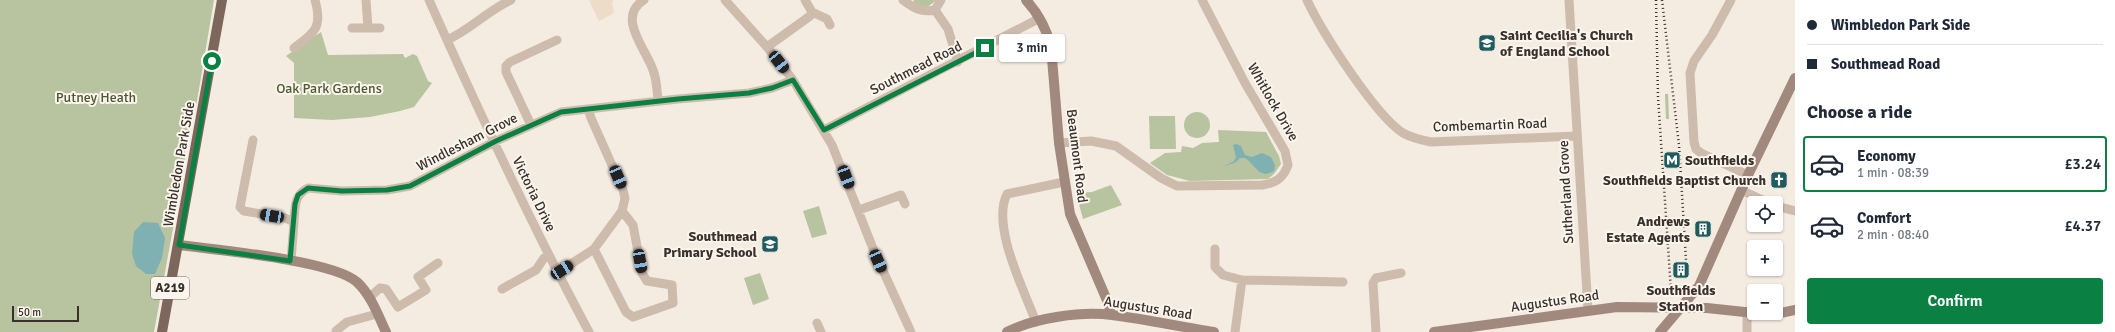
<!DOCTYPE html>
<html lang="en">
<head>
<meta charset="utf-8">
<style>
  :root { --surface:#fff; --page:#f6f6f7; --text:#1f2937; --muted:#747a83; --line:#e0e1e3; --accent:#0b8043 }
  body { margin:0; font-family:Signika,sans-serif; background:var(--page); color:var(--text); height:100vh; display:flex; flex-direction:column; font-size:15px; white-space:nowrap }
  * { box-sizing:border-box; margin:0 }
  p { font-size:13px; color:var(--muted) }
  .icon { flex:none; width:22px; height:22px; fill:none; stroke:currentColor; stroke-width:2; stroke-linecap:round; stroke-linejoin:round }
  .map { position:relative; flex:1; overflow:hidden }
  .sheet { display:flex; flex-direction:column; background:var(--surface); width:320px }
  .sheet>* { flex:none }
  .guide { display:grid; align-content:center; height:88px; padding:0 12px; background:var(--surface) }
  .controls { position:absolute; left:1747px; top:196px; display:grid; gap:8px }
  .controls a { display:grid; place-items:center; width:36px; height:36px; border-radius:4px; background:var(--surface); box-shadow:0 1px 3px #0004; font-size:20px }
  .scale { position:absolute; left:12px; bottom:10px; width:67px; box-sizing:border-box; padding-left:4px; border:2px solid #3b302b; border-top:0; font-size:11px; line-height:14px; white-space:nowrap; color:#3b302b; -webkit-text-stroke:3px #fbf5ee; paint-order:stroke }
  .end { position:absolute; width:18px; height:18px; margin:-9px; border:5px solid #0b8043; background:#fff; box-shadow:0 0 0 2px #fff }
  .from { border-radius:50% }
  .bubble { position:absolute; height:28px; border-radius:4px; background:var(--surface); box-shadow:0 1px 3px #0004; font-size:13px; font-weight:600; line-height:28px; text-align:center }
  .car { position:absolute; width:12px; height:24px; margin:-12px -6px; border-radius:5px; box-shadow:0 0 3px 1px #0007; background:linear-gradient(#222 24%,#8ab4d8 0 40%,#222 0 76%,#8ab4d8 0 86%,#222 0) }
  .guide b { display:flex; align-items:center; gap:14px; height:38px; font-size:15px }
  .guide b+b { border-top:1px solid var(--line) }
  .guide i { width:10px; height:10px; background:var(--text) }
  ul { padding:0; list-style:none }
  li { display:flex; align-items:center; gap:12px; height:56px; margin:0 8px 6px; padding:0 4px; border:2px solid transparent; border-radius:4px }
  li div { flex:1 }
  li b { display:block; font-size:15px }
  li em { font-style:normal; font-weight:600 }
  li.selected { border-color:var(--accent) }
  li>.icon { width:36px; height:36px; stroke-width:1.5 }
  h2 { padding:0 12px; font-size:18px; line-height:48px }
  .primary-button { display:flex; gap:8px; margin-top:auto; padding:8px 12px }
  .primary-button a { flex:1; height:46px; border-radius:4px; background:var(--accent); color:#fff; font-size:16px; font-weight:600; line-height:46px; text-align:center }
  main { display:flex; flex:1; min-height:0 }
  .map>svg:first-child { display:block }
</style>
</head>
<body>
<main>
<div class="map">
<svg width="1795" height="332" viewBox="0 0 1795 332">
  <rect width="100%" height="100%" fill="#f4ebe1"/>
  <!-- green -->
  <path fill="#b8c4a0" d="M 0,0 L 214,0 L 197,101 L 185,140 L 185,163 L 154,332 L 0,332 Z
    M 914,0 L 937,0 L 926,8 L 913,3 Z
    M 321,32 L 328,55 L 403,54 L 405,58 L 413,54 L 417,56 L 428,81 L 432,83 L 414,107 L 400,111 L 370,117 L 332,120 L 294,118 L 294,63 L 286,56 Z
    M 1665,94 L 1668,94 L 1669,119 L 1666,119 Z
    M1184 125a13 13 0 1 1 26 0a13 13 0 1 1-26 0Z
    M 1149,116 L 1175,116 L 1176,149 L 1150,149 Z
    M 1218,130 L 1266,132 L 1279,156 L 1281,164 L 1274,174 L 1268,179 L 1190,181 L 1167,175 L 1150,163 L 1165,153 L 1181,152 L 1182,146 L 1193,148 L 1202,143 L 1219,142 Z
    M 1111,185 L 1122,205 L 1083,219 L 1076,193 L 1092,192 Z
    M 819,206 L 827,234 L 812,238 L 803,211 Z
    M 760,273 L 769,299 L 753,305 L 744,278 Z"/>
  <!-- plaza -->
  <path fill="#ecdcc8" d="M 589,0 L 614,0 L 612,2 L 614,13 L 599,21 Z"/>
  <!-- water -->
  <path fill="#7fb0b2" d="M 1236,144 L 1241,146 L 1245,155 L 1252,157 L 1262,153 L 1271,157 L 1275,165 L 1274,171 C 1259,180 1255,164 1245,158 L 1240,158 L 1236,162 L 1223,167 L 1234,161 L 1236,157 L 1233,145 Z
    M 143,222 L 158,223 L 165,238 L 162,258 L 155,274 L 146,274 L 136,266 L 132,254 L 134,232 Z"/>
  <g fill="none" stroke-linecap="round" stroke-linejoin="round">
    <!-- street -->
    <path stroke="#cdbbac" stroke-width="9" d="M 366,0 L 368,28
      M 429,0 C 479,112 531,224 589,332
      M 644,0 C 616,17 646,49 653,70 C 657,80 657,91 658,101
      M 725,0 L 767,47 L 793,80 L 832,145 L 874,251 L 911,332
      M 805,0 L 812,12
      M 903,0 C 914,8 921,13 935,10 L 941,0
      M 1307,0 C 1322,32 1375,115 1403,133 C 1412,138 1421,140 1431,142 L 1577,136
      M 1569,0 L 1588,310
      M 1731,0 L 1712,35 L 1694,61 L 1690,73 L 1694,142 L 1696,149 L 1701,153 L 1748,175
      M 935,10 L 948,29 L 958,62
      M 352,28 L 380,28
      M 447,40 C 470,30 487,11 511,0
      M 767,47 L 810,16 L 812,12 L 827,19 L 830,25
      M 294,48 C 314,33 323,28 315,0
      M 531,125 L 506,72 L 506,66 L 510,62 L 557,40
      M 824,130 L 1040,18
      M 253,140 L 240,207 L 244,211 L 285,218 L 294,222 C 295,207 294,195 308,188 L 342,191 L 387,190 L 410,186 L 496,141 L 561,112 L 678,99 L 749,93 L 772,88 L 793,80
      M 1059,143 L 1091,141 L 1116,146 L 1161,178 L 1177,186 L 1262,185 C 1275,183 1283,179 1288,165 L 1285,151 L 1245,83 L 1202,0
      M 1741,190 L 1769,203
      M 1776,206 L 1795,211
      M 859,210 L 901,195 L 905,204
      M 594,249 L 626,312 L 633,317 L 673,303 L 672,285 L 647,281 L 642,273 L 633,225 L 622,211
      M 1215,249 L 1215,267 L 1223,275 L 1242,280 L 1343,282
      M 291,261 L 294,222
      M 557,273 L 594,249 L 622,211 L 625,198 L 623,190 L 591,118 L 588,109
      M 502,289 L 536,270 L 544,258 L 549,255
      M 369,298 L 380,288 L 386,289 L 398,307 L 426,290 L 418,277 L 438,263
      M 1747,312 L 1747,332
      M 1036,322 C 1024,290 991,226 1007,194 L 1064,182
      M 817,323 L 821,332
      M 336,331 L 347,322 L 377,314
      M 1235,332 L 1242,280
      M 1376,332 L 1373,283 L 1376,278 L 1401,273"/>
    <!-- secondary -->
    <path stroke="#a18a7d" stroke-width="10" d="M 1026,0 C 1039,14 1046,28 1051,46 L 1059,143 L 1070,214 L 1109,305 L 1111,315
      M 179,245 C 216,250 332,260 357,282 C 371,295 378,315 386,332
      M 1759,313 L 1776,314 L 1795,310
      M 1007,332 C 1034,318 1081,311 1112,315 C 1146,319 1180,327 1214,332
      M 1434,332 L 1617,307 L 1707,308 L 1754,313
      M 1660,332 L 1699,286 L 1748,175 L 1795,78"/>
    <!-- primary -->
    <path stroke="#7d675c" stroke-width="10" d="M 162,332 L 222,0"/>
    <!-- rail -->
    <path stroke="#3b302b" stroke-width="2.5" stroke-dasharray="1 3" stroke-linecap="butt" d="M 1656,0 L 1658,97 L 1671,291
      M 1662,0 L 1679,145 L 1686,260"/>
  </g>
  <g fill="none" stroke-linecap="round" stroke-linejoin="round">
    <!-- route -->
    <path stroke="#0b8043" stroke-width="5" d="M 212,61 L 179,245 L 290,261 L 295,204 L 298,195 L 308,188 L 342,191 L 387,190 L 410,186 L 496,141 L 561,112 L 678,99 L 749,93 L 772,88 L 793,80 L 824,130 L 985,48"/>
  </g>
  <!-- icons -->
  <defs>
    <symbol id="school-square" viewBox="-11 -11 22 22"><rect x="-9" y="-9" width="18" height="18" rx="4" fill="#1f5a5e" stroke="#fbf5ee"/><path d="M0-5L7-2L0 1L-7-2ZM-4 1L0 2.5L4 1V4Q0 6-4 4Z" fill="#fff"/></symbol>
    <symbol id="metro-square" viewBox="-11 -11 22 22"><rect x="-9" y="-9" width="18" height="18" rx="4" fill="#1f5a5e" stroke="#fbf5ee"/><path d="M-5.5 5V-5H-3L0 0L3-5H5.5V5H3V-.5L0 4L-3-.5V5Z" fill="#fff"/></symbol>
    <symbol id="church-square" viewBox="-11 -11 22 22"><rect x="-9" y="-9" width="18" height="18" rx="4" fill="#1f5a5e" stroke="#fbf5ee"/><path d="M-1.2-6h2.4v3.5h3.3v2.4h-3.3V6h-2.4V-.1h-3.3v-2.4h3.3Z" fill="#fff"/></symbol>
    <symbol id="building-square" viewBox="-11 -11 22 22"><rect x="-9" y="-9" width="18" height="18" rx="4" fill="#1f5a5e" stroke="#fbf5ee"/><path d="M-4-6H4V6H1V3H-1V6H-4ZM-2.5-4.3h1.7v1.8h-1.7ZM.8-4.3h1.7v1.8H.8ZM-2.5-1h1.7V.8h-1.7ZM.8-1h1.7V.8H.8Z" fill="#fff"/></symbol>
  </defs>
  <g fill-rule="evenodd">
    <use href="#school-square" x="1477" y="33" width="20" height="20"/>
    <use href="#metro-square" x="1662" y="150" width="20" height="20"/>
    <use href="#church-square" x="1769" y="170" width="20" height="20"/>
    <use href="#building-square" x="1693" y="219" width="20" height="20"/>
    <use href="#school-square" x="760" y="234" width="20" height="20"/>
    <use href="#building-square" x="1671" y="260" width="20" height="20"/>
  </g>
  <g text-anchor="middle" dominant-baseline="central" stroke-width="4" stroke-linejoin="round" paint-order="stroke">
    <!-- shield labels -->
    <rect fill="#fbf5ee" stroke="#756b66" stroke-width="1" x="151" y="277" width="38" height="22" rx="3"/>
    <g font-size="13" font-weight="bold" fill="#3b302b">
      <text x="170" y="288">A219</text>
    </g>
    <!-- poi labels -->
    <g font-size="14" font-weight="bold" fill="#3b302b" stroke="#fbf5ee" text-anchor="end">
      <text x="1500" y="35" text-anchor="start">Saint Cecilia's Church<tspan x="1500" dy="16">of England School</tspan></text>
      <text x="1685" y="160" text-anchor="start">Southfields</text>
      <text x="1766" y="180">Southfields Baptist Church</text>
      <text x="1690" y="221">Andrews<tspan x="1690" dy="16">Estate Agents</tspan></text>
      <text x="757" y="236">Southmead<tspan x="757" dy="16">Primary School</tspan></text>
      <text x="1681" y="290" text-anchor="middle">Southfields<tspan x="1681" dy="16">Station</tspan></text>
    </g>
    <!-- street labels -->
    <g font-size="14" fill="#3b302b" stroke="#fbf5ee">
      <text transform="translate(916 68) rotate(-27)">Southmead Road</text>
      <text transform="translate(1273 102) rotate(60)">Whitlock Drive</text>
      <text transform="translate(1490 125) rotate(-2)">Combemartin Road</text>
      <text transform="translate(467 142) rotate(-27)">Windlesham Grove</text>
      <text transform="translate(1077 156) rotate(83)">Beaumont Road</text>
      <text transform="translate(179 164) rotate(-80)">Wimbledon Park Side</text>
      <text transform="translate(1566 192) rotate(-93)">Sutherland Grove</text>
      <text transform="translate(534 194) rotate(64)">Victoria Drive</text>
      <text transform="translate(1555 301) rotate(-8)">Augustus Road</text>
      <text transform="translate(1148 308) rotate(9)">Augustus Road</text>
    </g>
    <!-- park labels -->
    <g font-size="14" fill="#4a5a2e" stroke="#fbf5ee">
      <text x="329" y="88">Oak Park Gardens</text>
      <text x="96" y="97">Putney Heath</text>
    </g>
  </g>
</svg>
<div class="controls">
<a><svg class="icon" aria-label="locate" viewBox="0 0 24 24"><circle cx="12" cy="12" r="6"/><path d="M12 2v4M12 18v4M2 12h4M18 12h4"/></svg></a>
<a>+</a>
<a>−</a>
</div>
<div class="scale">50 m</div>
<i class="end from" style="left:212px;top:61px"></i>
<i class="end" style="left:985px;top:48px"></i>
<div class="bubble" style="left:999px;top:34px;width:66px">3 min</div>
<i class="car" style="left:779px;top:62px;rotate:142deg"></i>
<i class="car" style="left:618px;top:177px;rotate:157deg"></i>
<i class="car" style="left:846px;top:177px;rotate:159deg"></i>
<i class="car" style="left:272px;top:216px;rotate:280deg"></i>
<i class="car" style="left:640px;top:261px;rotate:170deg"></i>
<i class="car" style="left:878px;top:261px;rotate:156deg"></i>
<i class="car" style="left:562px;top:270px;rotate:57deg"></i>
</div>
<section class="sheet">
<div class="guide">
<b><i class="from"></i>Wimbledon Park Side</b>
<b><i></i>Southmead Road</b>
</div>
<h2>Choose a ride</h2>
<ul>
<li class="selected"><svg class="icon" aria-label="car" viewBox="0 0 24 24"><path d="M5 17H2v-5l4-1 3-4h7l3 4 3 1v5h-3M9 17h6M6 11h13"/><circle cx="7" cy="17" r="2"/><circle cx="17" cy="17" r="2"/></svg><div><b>Economy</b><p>1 min · 08:39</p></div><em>£3.24</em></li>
<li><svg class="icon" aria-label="car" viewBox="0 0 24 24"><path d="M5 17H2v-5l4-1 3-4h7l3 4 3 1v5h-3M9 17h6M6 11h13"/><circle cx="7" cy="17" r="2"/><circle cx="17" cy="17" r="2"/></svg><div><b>Comfort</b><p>2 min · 08:40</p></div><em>£4.37</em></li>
</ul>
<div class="primary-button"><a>Confirm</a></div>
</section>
</main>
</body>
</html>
